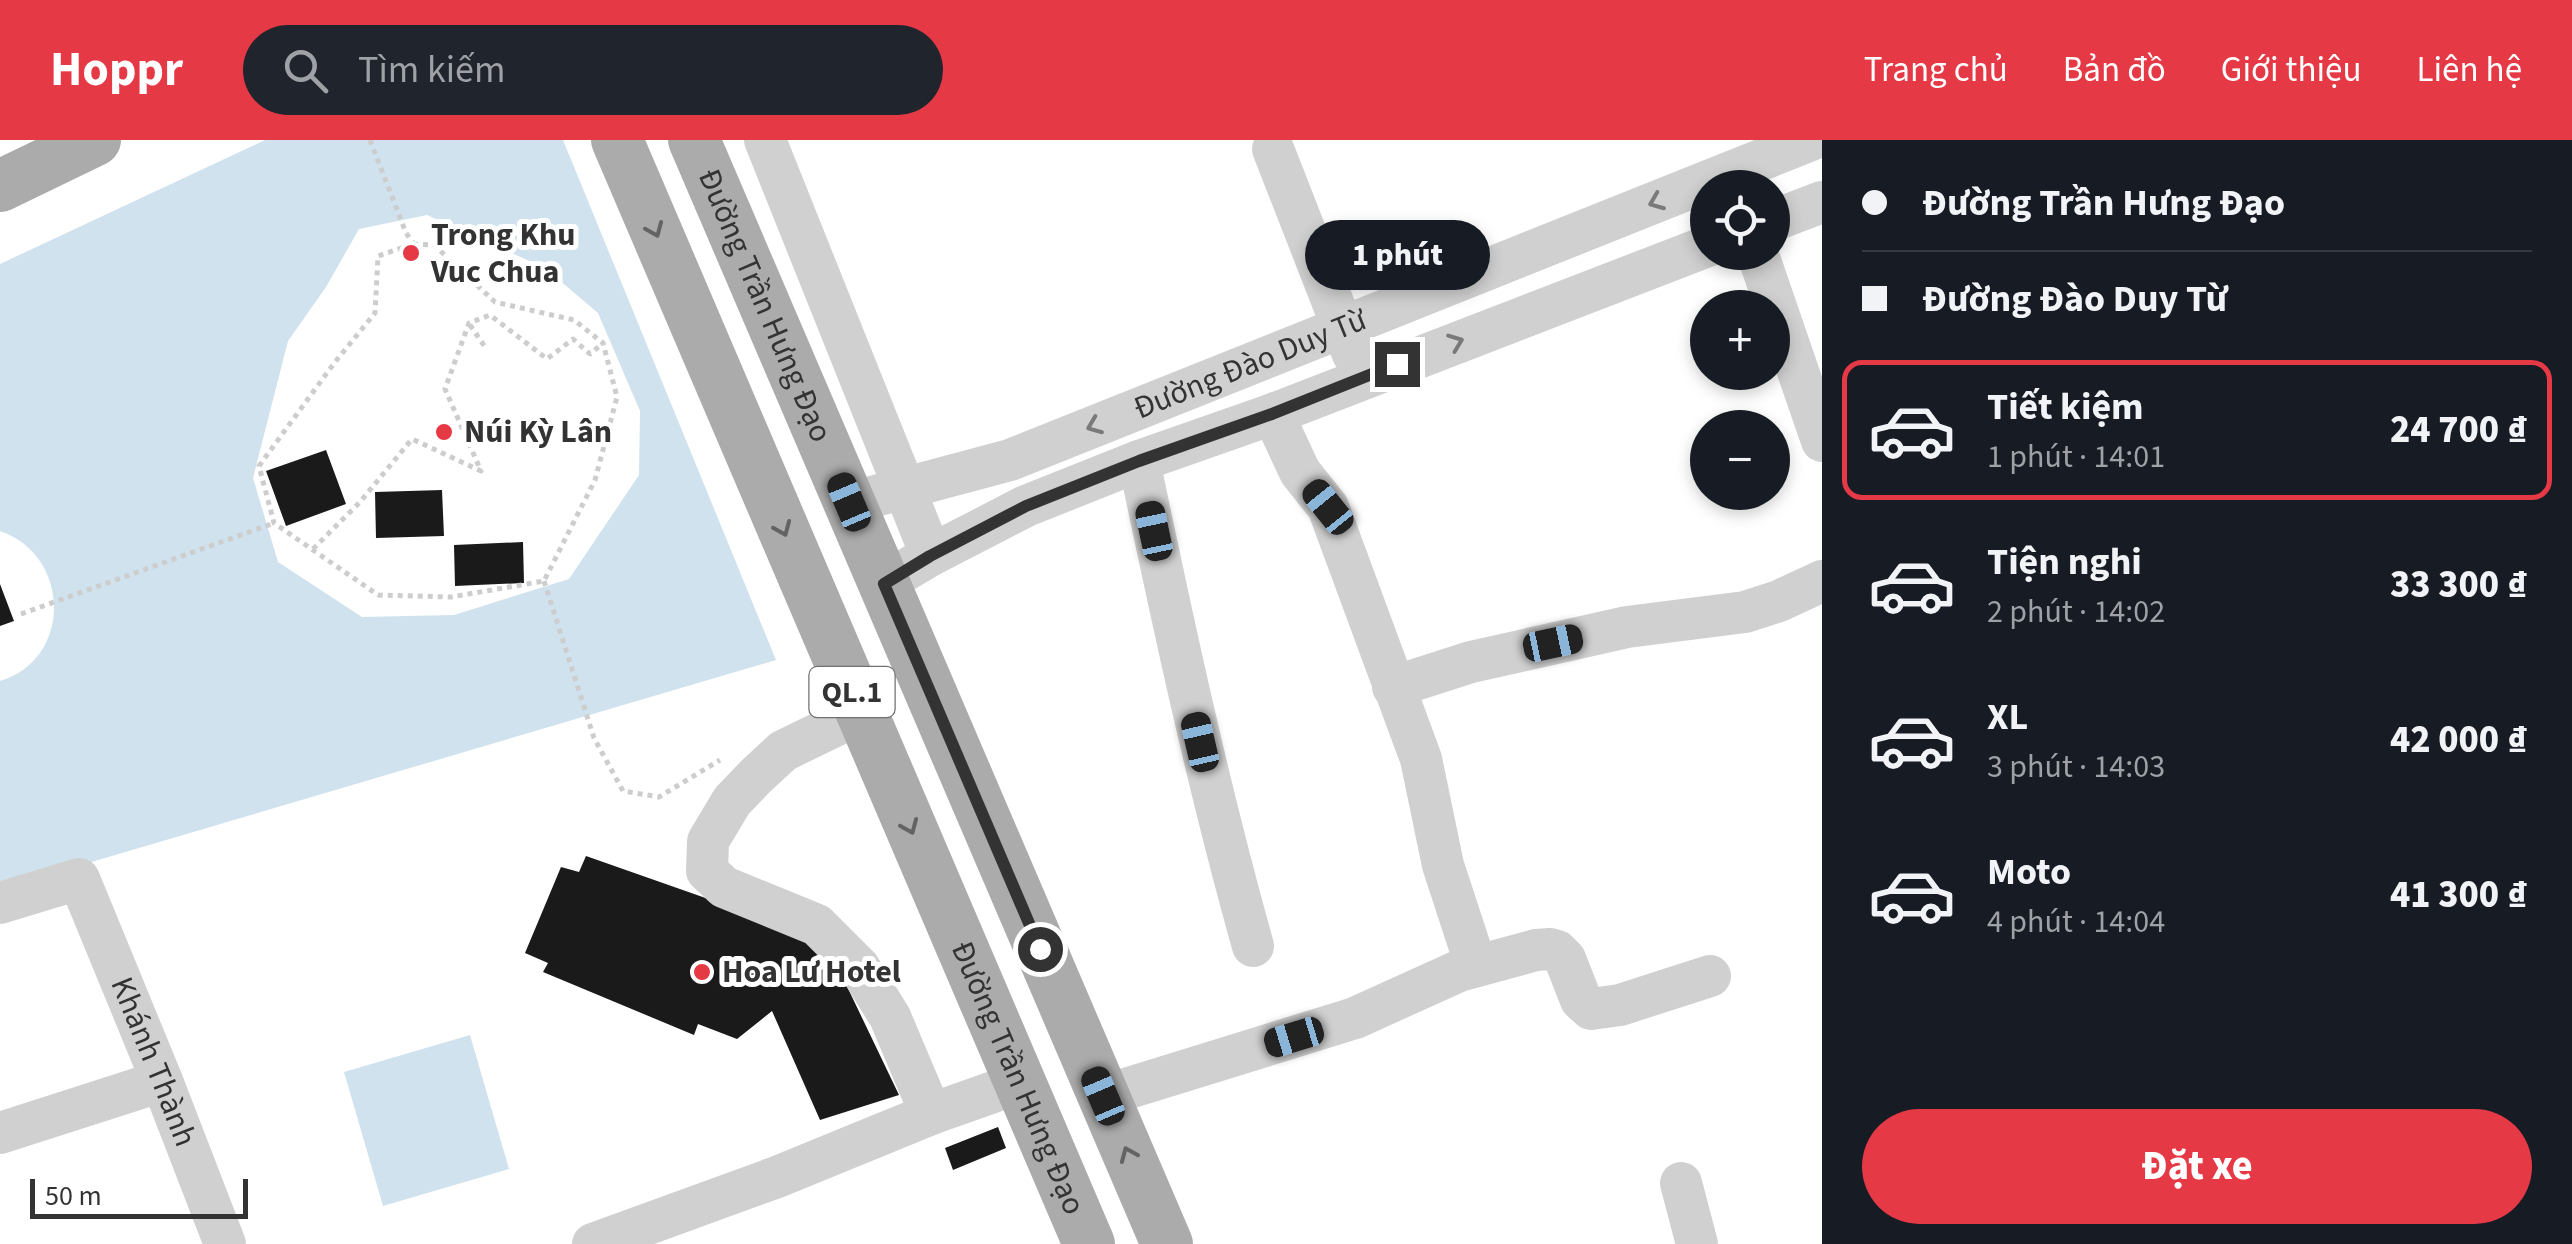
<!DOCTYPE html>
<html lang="vi">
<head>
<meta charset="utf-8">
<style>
  :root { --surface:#171b24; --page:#20242c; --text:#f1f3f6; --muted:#9ea1a6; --line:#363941; --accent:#e63946 }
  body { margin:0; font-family:"Source Sans 3",sans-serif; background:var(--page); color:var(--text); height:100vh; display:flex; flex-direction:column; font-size:38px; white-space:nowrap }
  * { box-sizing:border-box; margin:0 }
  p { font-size:32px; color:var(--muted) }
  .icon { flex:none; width:55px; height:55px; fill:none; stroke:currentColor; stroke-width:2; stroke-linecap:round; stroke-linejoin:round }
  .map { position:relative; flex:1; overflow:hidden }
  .details { display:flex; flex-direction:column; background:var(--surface); width:750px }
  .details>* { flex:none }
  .guide { display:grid; align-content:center; height:220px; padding:0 40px; background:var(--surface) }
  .tools { position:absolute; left:1690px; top:30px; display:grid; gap:20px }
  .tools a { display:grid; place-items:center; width:100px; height:100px; border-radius:50%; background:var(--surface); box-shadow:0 5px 15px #0003; font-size:50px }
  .scale { position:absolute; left:30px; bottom:25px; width:218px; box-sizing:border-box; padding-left:10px; border:5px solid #333; border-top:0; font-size:28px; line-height:35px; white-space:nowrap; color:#333; -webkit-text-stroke:8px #fff; paint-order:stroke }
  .end { position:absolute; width:45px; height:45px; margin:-22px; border:12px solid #333; background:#fff; box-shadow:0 0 0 5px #fff }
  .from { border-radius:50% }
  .bubble { position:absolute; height:70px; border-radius:35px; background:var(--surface); box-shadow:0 5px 15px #0003; font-size:32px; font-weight:800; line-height:70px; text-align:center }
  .car { position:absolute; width:30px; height:60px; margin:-30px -15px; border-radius:12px; box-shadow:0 0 8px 2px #0007; background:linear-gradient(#222 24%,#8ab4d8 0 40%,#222 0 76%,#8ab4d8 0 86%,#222 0) }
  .guide b { display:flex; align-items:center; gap:35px; height:95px; font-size:38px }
  .guide b+b { border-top:2px solid var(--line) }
  .guide i { width:25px; height:25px; background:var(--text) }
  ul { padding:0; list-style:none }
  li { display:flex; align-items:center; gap:30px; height:140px; margin:0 20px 15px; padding:0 20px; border:5px solid transparent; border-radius:20px }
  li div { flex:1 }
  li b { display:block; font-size:38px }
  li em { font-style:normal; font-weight:800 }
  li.selected { border-color:var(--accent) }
  li>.icon { width:90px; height:90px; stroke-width:1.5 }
  .action { display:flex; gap:20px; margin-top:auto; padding:20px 40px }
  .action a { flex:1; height:115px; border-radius:60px; background:var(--accent); color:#fff; font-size:40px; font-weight:800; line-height:115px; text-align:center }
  header { display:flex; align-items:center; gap:60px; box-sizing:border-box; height:140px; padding:0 50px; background:var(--accent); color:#fff }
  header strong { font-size:48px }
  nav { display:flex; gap:55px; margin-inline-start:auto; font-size:35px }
  .search { width:700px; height:90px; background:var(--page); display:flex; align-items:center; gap:25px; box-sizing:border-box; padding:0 35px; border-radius:55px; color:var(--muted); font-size:38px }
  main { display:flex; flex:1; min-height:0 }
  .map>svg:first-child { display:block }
</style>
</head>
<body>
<header>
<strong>Hoppr</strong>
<div class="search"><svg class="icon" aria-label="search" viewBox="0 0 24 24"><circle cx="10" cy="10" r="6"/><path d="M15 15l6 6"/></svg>Tìm kiếm</div>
<nav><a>Trang chủ</a><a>Bản đồ</a><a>Giới thiệu</a><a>Liên hệ</a></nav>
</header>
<main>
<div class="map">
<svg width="1822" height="1104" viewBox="0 0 1822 1104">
  <rect width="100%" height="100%" fill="#fff"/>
  <!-- water -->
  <path fill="#cfe2ee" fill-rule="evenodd" d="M 265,0 L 563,0 L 776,520 L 0,749 L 0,541 C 73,519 71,415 0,391 L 0,124 ZM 427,75 L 545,128 L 598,173 L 640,271 L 639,335 L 569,439 L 454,475 L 362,477 L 278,422 L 253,338 L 288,201 L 326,147 L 359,89 Z
    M 470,895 L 509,1029 L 383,1066 L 344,932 Z"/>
  <!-- building -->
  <path fill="#1a1a1a" d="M 326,310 L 346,364 L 286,386 L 266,331 Z
    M 442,350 L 444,396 L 376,398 L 375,352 Z
    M 523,402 L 524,443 L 455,446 L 454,405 Z
    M 0,444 L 14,481 L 0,486 Z
    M 586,716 L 734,768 L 831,813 L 899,955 L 820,980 L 772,871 L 737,899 L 698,884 L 694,895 L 543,832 L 548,823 L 525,813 L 561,727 L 579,732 Z
    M 998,987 L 1006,1008 L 953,1030 L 945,1008 Z"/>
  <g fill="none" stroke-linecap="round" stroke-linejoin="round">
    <!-- path -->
    <path stroke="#cdcdcd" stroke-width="5" stroke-dasharray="5 5" stroke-linecap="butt" d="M 370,0 L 406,93 L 413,103
      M 413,104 L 434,105 L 495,162 L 574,180 L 603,203 L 617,257 L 595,340 L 544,441 L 451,457 L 378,455 L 274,383 L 259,326 L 335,222 L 375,173 L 378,116 Z
      M 470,185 L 485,207
      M 313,409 L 360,362 L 412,299 L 481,331 L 445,249 L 469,183 L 490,175 L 547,219 L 573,199 L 590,214 L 603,203
      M 544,441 L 594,598 L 623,651 L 659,657 L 720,620
      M 21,474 L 274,383"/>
    <!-- minor -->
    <g stroke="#d0d0d0" stroke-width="42">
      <path d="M 765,0 L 931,415"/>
      <path d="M 1273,9 L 1353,214"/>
      <path d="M 1772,81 L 1822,62"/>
      <path d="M 1757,112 L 1822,301"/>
      <path d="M 1273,274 L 1300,332 L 1328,367 L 1421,619 L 1443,725 L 1476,826"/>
      <path d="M 1139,321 C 1173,483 1208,646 1253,806"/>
      <path id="s1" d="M 849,363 L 1010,320 L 1811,0"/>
      <path d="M 884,443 L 931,415 L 1026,366 L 1139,321 L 1273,274 L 1708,106"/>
      <path d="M 1393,547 L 1471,522 L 1627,487 L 1745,472 L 1779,461 L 1822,441"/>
      <path d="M 861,573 L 783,611 L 756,636 L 732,661 L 708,701 L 707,731 L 724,747 L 817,785 L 859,827 L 890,877 L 931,974 L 1019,943"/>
      <path id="s2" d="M 0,763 L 79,739 L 162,941 L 225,1104"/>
      <path d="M 1103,956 L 1355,878 L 1459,831 L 1536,810 L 1550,809 L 1557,811 L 1565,819 L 1581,860 L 1591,869 L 1620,865 L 1710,836"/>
      <path d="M 0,993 L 162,941"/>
      <path d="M 1681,1043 L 1697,1104"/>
      <path d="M 593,1104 L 777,1037 L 931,974"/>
    </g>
    <!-- major -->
    <g stroke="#ababab" stroke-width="52">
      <path id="s3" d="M 617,0 L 1089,1104"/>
      <path id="s4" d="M 694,0 L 1167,1104"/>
      <path d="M 0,46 L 95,0"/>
    </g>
  </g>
  <!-- one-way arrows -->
  <defs><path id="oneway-chevron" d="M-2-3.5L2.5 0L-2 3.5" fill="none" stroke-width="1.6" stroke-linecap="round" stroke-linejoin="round" transform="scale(2.5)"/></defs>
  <g stroke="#7a7a7a">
    <use href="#oneway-chevron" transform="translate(1656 62) rotate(158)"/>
    <use href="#oneway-chevron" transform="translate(1456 202) rotate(-21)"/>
    <use href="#oneway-chevron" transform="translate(1094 286) rotate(158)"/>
  </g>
  <g stroke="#636363">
    <use href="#oneway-chevron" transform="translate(655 90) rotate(67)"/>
    <use href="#oneway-chevron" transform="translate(783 389) rotate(67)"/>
    <use href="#oneway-chevron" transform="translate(910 687) rotate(67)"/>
    <use href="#oneway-chevron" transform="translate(1128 1014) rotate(-113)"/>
  </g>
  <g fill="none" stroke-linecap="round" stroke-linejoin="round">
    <!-- route -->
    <path stroke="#333" stroke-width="12" d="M 1040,809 L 884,444 L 930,416 L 1026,366 L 1139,321 L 1272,274 L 1397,224"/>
  </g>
  <!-- markers -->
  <g fill="#e63946" stroke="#fff" stroke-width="4">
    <circle cx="411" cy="113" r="10"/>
    <circle cx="444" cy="292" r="10"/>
    <circle cx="702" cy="832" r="10"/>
  </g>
  <g text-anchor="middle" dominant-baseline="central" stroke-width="10" stroke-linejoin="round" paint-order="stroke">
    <!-- shield labels -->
    <rect fill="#fff" stroke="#707070" stroke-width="2.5" x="809.5" y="527" width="85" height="50" rx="8"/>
    <g font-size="30" font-weight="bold" fill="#333">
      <text x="852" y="552">QL.1</text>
    </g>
    <!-- poi labels -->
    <g font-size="32" font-weight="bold" fill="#333" stroke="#fff" text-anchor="start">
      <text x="431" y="95">Trong Khu<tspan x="431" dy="37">Vuc Chua</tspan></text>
      <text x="464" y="292">Núi Kỳ Lân</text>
      <text x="722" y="832">Hoa Lư Hotel</text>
    </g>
    <!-- street labels -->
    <g font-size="32" fill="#333" stroke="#fff">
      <text stroke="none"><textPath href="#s4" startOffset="180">Đường Trần Hưng Đạo</textPath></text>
      <text stroke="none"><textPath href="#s1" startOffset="425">Đường Đào Duy Từ</textPath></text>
      <text stroke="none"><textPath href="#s2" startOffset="280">Khánh Thành</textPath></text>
      <text stroke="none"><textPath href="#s3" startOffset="1020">Đường Trần Hưng Đạo</textPath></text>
    </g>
  </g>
</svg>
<div class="tools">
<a><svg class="icon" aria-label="locate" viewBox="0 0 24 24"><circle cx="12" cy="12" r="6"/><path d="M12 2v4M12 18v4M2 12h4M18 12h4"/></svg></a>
<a>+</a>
<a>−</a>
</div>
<div class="scale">50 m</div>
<i class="end from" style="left:1040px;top:809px"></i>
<i class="end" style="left:1397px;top:224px"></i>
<div class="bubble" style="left:1305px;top:80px;width:185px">1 phút</div>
<i class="car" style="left:849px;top:362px;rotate:337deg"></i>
<i class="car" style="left:1328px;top:367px;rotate:321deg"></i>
<i class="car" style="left:1154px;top:391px;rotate:348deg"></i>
<i class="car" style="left:1553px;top:503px;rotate:78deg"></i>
<i class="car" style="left:1200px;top:602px;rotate:347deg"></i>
<i class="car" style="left:1294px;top:897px;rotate:253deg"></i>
<i class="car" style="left:1103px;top:956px;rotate:337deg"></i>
</div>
<section class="details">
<div class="guide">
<b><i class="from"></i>Đường Trần Hưng Đạo</b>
<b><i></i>Đường Đào Duy Từ</b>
</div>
<ul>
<li class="selected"><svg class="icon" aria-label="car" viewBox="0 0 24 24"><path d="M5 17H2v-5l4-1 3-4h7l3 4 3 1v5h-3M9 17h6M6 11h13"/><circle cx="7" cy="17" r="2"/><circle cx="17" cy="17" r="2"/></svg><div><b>Tiết kiệm</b><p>1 phút · 14:01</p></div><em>24 700 ₫</em></li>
<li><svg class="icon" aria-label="car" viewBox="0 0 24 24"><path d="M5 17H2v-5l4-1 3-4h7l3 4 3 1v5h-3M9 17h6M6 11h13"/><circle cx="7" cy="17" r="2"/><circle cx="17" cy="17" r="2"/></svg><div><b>Tiện nghi</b><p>2 phút · 14:02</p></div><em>33 300 ₫</em></li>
<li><svg class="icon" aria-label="car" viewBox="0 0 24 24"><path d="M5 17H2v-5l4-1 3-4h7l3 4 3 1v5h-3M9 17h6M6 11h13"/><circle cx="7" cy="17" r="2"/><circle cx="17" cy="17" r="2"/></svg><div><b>XL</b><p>3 phút · 14:03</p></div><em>42 000 ₫</em></li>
<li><svg class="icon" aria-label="car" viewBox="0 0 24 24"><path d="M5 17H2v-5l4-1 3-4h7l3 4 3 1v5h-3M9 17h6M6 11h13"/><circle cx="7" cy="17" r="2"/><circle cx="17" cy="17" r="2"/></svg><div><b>Moto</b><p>4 phút · 14:04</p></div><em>41 300 ₫</em></li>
</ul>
<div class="action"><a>Đặt xe</a></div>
</section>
</main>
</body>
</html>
